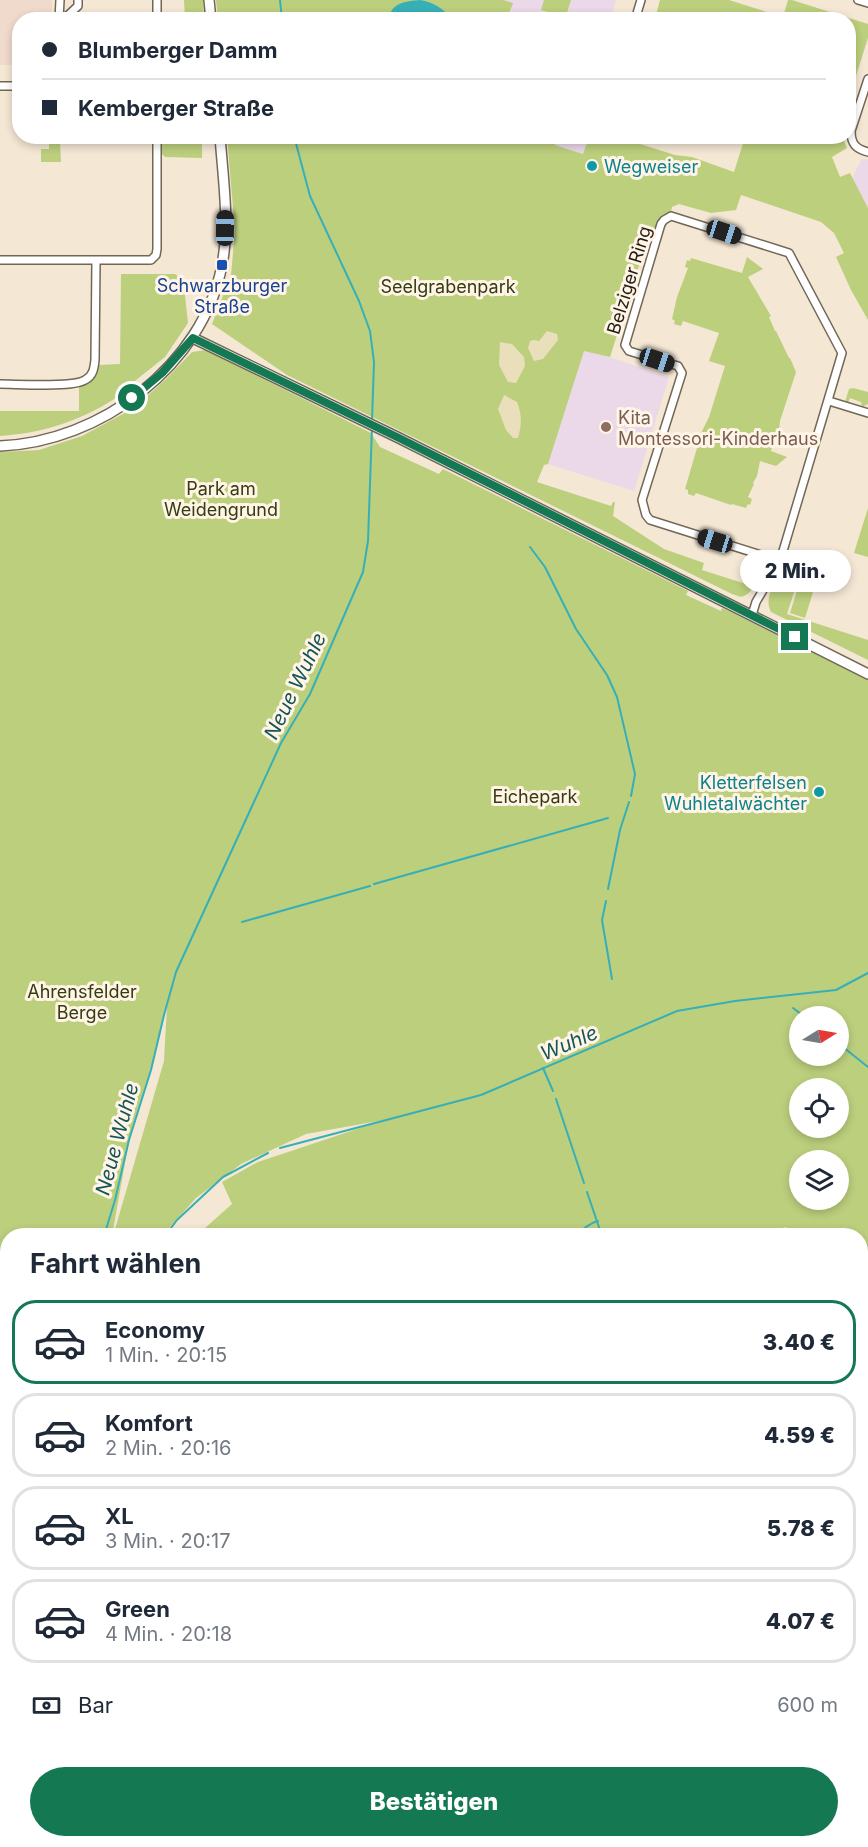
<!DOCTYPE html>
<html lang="de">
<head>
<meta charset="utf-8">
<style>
  :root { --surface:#fff; --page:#f2f2f3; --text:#1f2937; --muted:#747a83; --line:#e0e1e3; --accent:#147952 }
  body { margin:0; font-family:Inter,sans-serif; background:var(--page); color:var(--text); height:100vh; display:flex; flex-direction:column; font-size:22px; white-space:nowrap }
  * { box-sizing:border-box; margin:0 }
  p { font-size:20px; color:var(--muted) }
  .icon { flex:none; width:33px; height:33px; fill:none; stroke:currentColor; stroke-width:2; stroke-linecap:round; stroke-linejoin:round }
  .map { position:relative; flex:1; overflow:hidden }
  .panel { position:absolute; left:0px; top:1228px; width:868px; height:620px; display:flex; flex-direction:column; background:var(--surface); border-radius:24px 24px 0 0; box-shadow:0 3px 9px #0003 }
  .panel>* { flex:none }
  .top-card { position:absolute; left:12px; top:12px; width:844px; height:132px; border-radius:24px; box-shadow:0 3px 9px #0003; display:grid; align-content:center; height:132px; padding:0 30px; background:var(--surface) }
  .needle { width:39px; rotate:79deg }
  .tools { position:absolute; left:789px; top:1006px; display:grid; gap:12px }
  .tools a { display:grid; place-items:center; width:60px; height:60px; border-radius:50%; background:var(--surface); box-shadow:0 3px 9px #0003; font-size:30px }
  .end { position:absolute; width:27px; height:27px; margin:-14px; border:8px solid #147952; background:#fff; box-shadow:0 0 0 3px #fff }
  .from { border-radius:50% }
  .bubble { position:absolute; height:42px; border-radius:21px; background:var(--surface); box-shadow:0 3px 9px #0003; font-size:20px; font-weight:800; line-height:42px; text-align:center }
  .car { position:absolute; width:18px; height:36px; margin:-18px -9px; border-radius:8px; box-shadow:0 0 4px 2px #0007; background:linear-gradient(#222 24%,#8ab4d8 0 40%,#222 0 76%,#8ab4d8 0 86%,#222 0) }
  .top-card b { display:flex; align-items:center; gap:21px; height:57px; font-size:22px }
  .top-card b+b { border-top:2px solid var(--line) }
  .top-card i { width:15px; height:15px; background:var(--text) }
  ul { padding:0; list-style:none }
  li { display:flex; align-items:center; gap:18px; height:84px; margin:0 12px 9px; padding:0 18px; border:3px solid var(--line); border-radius:24px }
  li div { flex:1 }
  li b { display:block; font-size:22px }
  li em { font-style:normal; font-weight:800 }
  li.on { border-color:var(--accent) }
  li>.icon { width:54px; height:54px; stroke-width:1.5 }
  h2 { padding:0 30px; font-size:27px; line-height:72px }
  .pay { display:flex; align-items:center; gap:15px; height:66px; padding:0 30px; font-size:22px }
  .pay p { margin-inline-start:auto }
  .primary-button { display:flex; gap:12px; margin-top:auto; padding:12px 30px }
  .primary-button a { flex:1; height:69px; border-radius:36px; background:var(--accent); color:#fff; font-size:24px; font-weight:800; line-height:69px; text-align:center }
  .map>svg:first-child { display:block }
</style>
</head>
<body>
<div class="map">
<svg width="868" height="1847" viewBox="0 0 868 1847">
  <rect width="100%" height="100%" fill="#f4e7d4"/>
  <!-- commercial -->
  <path fill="#efdacc" d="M 0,0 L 52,0 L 52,19 L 20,20 L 19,65 L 0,65 Z"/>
  <!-- education -->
  <path fill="#ebd8e8" d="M 503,0 L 616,0 L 610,20 L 507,19 L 512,3 Z
    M 557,137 L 589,137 L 583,154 L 555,145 Z
    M 862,159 L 868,160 L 868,208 L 852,178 Z
    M 584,351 L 600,354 L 669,377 L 634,491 L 548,464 Z"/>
  <!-- green -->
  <path fill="#bccf7d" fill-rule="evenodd" d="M 184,0 L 203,0 L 204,19 L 185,19 Z
    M 216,0 L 503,0 L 513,3 L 507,19 L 218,20 Z
    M 544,0 L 571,0 L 565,19 L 556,19 L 557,15 L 541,10 Z
    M 660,0 L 729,0 L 783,17 L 788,0 L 792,0 L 868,24 L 868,38 L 849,98 L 849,20 L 655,19 Z
    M 162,137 L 202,137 L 202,158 L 165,157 L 162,154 Z
    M 227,137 L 557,137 L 555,145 L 583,154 L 589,137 L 618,137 L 675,155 L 692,157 L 734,172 L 745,137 L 842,137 L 847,148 L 832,157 L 840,177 L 850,173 L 868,208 L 868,320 L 851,290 L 836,257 L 844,253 L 834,233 L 821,222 L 741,195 L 736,210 L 711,213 L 679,204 L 672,207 L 671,212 L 661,216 L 654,233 L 650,231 L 610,357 L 584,351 L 548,464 L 544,465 L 537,482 L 611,506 L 613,502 L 615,502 L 613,516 L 664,549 L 704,563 L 702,570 L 746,584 L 753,563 L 757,558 C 758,572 757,593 741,597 L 732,594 L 287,375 L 212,324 L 231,275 L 235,231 Z
    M 49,142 L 60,142 L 61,162 L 41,162 L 41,149 L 49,149 Z
    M 747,257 L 763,269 L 748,277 L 771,316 L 769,317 L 775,331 L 776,331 L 789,358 L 790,358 L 796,372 L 780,421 L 779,430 L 777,430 L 775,436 L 777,437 L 775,444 L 773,444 L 771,451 L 787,457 L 776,466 L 760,461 L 757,476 L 753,483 L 754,484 L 748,497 L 752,499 L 750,505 L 748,504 L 746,508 L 732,504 L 731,505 L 696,493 L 694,496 L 688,494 L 688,490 L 685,489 L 702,431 L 709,417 L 725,366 L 709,361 L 719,333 L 683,321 L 681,326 L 674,324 L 675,321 L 672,319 L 677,297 L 688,268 L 685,267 L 687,260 L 690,261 L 691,258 L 742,273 Z
    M 121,274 L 175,274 L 182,279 L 184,286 L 188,323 L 165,357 L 121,392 L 122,394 C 85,419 46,433 0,436 L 0,411 L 79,411 L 79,386 L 91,381 L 99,365 L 120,364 Z
    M 206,350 L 371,433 L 380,447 L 439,474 L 443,469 L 688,591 L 686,595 L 721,611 L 722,608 L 731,612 L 868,680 L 868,1288 L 861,1290 L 861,1236 L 788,1236 L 786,1227 L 764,1236 L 196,1236 L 232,1204 L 222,1182 L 258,1162 L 384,1120 L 306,1134 L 241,1164 L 196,1198 L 162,1236 L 113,1236 L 164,1061 L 167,1006 L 151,1070 L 129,1140 L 112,1236 L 8,1236 L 8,1768 L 0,1769 L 0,452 L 39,450 L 82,436 L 134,408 L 165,380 L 192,352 ZM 800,1017 L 838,1017 L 838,1056 L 800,1056 ZM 800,1089 L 838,1089 L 838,1128 L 800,1128 ZM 800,1161 L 838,1161 L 838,1200 L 800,1200 Z
    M 853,388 L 868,392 L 868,404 L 862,407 L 861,402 L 850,398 L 848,403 L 845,402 L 849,389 Z
    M 868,508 L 868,557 L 854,553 Z
    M 792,568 L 801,571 L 787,614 L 868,640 L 868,660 L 771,612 C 763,597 776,581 784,569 Z
    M 798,587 L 813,592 L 805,618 L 790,613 Z
    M 861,1544 L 868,1563 L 868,1697 L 861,1701 Z
    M 868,1706 L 868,1847 L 660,1847 L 672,1840 L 861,1840 L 861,1710 Z
    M 376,1840 L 437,1841 L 440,1847 L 373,1847 Z
    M 83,1841 L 217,1841 L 219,1847 L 84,1847 Z"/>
  <!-- sand -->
  <path fill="#e9dfba" d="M 547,331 L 557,334 L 558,340 L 543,359 L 534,361 L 528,348 L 530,341 L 534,340 L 539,341 Z
    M 500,342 L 512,344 L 524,357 L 525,366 L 516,383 L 508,382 L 499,365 Z
    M 504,395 L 517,402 C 522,415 522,424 518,438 L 513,438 L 506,430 L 498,409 Z"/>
  <!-- water -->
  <path fill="#37afb7" d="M 420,0 C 434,2 443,9 452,19 L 389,19 C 390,3 406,1 420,0 Z"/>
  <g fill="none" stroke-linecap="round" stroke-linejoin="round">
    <!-- stream -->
    <path stroke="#37afb7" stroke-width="2" d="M 280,0 L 282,20
      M 294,136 L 310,196 L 359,301 L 370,331 L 374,362 L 372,421
      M 530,547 L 545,567 L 576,629 L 607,675 L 617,697 L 635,774 L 631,796
      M 374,884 L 608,818
      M 608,889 L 620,830 L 629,802
      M 606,901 L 602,920 L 612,979
      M 242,922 L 370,886
      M 793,1008 L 805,1017
      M 838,1043 L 868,1067
      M 543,1068 L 553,1091
      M 556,1099 L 584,1183
      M 280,1148 L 481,1095 L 677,1011 L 735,1001 L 836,990 L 868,973
      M 587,1192 L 602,1236
      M 575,1235 C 583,1230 589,1223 598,1221
      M 104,1236 L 115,1200 L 129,1140 L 151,1070 L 164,1015 L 176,972 L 281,743 L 310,694 L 363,572 L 368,541 L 372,427
      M 165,1236 L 177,1220 L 223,1177 L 268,1153
      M 0,1340 L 8,1336
      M 0,1389 L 8,1384"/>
    <defs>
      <path id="street" d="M 157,0 L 157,20
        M 858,0 L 868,3
        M 59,20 L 60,0
        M 63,20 L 78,6 L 78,0
        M 635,20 L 641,0
        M 868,79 L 851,131 C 851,144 856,149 868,152
        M 0,86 L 20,86
        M 0,260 L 151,260 L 156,255 L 157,249 L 157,136
        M 0,384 C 18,384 72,388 85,380 C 93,376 94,369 95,360 L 96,261
        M 829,401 L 868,413
        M 752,615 L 756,602 L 780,561 L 842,353 L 789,253 L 671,216 L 664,220 L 661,224 L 625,345 L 629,351 L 678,366 L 682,373 L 642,500 L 646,515 L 650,520 L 780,561
        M 861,1485 L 868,1483"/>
      <path id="secondary" d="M 209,0 L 211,20
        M 193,338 L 399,438 L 868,674
        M 0,446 C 100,442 203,366 222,265 C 230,223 223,179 220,136
        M 861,1437 L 868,1436
        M 0,1779 L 8,1777"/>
    </defs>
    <!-- street casing -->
    <use href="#street" stroke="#726757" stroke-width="10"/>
    <!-- secondary casing -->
    <use href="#secondary" stroke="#726757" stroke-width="12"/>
    <!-- street -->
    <use href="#street" stroke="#fff" stroke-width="7"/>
    <!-- secondary -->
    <use href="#secondary" stroke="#fff" stroke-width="9"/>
  </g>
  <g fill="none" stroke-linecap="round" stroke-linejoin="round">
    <!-- route -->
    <path stroke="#147952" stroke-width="8" d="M 132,398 L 162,373 L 193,338 L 399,438 L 795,637"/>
  </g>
  <!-- markers -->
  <g fill="#0f9aa8" stroke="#fff4e5" stroke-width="2">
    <circle cx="592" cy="166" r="6"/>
    <circle cx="819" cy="792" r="6"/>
  </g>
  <rect fill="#1a4fb4" stroke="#fff4e5" stroke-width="2" x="216" y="259" width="12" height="12" rx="3"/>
  <circle fill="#8d6e63" stroke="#fff4e5" stroke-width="2" cx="606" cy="427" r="6"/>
  <g text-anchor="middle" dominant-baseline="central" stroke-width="6" stroke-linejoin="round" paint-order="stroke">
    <!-- culture labels -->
    <g font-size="18" fill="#0d838f" stroke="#fff4e5" text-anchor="start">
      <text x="604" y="166">Wegweiser</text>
      <text x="807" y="782" text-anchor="end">Kletterfelsen<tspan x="807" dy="21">Wuhletalwächter</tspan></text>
    </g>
    <!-- street labels -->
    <g font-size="18" fill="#221e17" stroke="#fff4e5">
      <text transform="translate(629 280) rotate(-73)">Belziger Ring</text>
    </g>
    <!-- transit labels -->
    <g font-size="18" fill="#164399" stroke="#fff4e5">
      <text x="222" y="285">Schwarzburger<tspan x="222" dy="21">Straße</tspan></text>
    </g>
    <!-- park labels -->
    <g font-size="18" fill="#343c12" stroke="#fff4e5">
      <text x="448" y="286">Seelgrabenpark</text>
      <text x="221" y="488">Park am<tspan x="221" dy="21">Weidengrund</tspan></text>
      <text x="535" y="796">Eichepark</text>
      <text x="82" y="991">Ahrensfelder<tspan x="82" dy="21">Berge</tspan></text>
    </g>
    <!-- education labels -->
    <g font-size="18" fill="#785e54" stroke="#fff4e5" text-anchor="start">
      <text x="618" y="417">Kita<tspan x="618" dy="21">Montessori-Kinderhaus</tspan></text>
    </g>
    <!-- water labels -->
    <g font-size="20" font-style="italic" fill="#13565a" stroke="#fff4e5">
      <text transform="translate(295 686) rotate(-64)">Neue Wuhle</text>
      <text transform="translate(569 1043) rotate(-23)">Wuhle</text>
      <text transform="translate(117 1139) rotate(-75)">Neue Wuhle</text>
    </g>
  </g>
</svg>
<div class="tools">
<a><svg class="needle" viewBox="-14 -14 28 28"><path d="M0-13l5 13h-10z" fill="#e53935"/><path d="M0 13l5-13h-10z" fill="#747a83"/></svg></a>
<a><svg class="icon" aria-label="locate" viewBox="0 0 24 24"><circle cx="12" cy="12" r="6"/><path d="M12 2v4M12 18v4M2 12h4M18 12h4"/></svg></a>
<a><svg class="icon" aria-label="layers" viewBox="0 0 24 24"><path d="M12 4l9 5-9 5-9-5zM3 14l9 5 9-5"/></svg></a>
</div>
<i class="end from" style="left:132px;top:398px"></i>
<i class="end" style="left:795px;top:637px"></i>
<div class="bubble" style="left:740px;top:550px;width:111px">2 Min.</div>
<i class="car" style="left:225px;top:228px;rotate:1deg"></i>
<i class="car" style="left:724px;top:232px;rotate:108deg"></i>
<i class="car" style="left:657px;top:360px;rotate:108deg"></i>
<i class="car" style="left:715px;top:541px;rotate:287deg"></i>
<div class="top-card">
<b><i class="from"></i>Blumberger Damm</b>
<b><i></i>Kemberger Straße</b>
</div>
<section class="panel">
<h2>Fahrt wählen</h2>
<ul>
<li class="on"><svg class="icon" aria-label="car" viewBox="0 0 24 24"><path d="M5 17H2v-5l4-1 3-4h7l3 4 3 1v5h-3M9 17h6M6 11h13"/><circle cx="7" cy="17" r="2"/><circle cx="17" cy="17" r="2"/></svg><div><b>Economy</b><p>1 Min. · 20:15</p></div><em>3.40 €</em></li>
<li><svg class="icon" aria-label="car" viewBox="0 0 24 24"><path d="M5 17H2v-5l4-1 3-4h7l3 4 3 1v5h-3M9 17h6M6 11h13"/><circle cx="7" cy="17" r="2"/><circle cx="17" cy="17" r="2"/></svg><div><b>Komfort</b><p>2 Min. · 20:16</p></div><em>4.59 €</em></li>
<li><svg class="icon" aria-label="car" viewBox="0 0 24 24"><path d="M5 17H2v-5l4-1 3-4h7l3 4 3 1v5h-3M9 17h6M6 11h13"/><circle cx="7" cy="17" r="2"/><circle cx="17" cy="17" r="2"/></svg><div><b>XL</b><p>3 Min. · 20:17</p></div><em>5.78 €</em></li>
<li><svg class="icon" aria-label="car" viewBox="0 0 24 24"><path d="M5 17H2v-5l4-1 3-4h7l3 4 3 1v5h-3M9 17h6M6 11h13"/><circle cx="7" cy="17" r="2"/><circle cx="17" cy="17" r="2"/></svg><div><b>Green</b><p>4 Min. · 20:18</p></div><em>4.07 €</em></li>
</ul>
<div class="pay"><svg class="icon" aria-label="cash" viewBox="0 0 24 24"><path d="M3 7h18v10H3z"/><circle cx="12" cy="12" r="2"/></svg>Bar<p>600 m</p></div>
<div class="primary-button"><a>Bestätigen</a></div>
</section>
</div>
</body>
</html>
